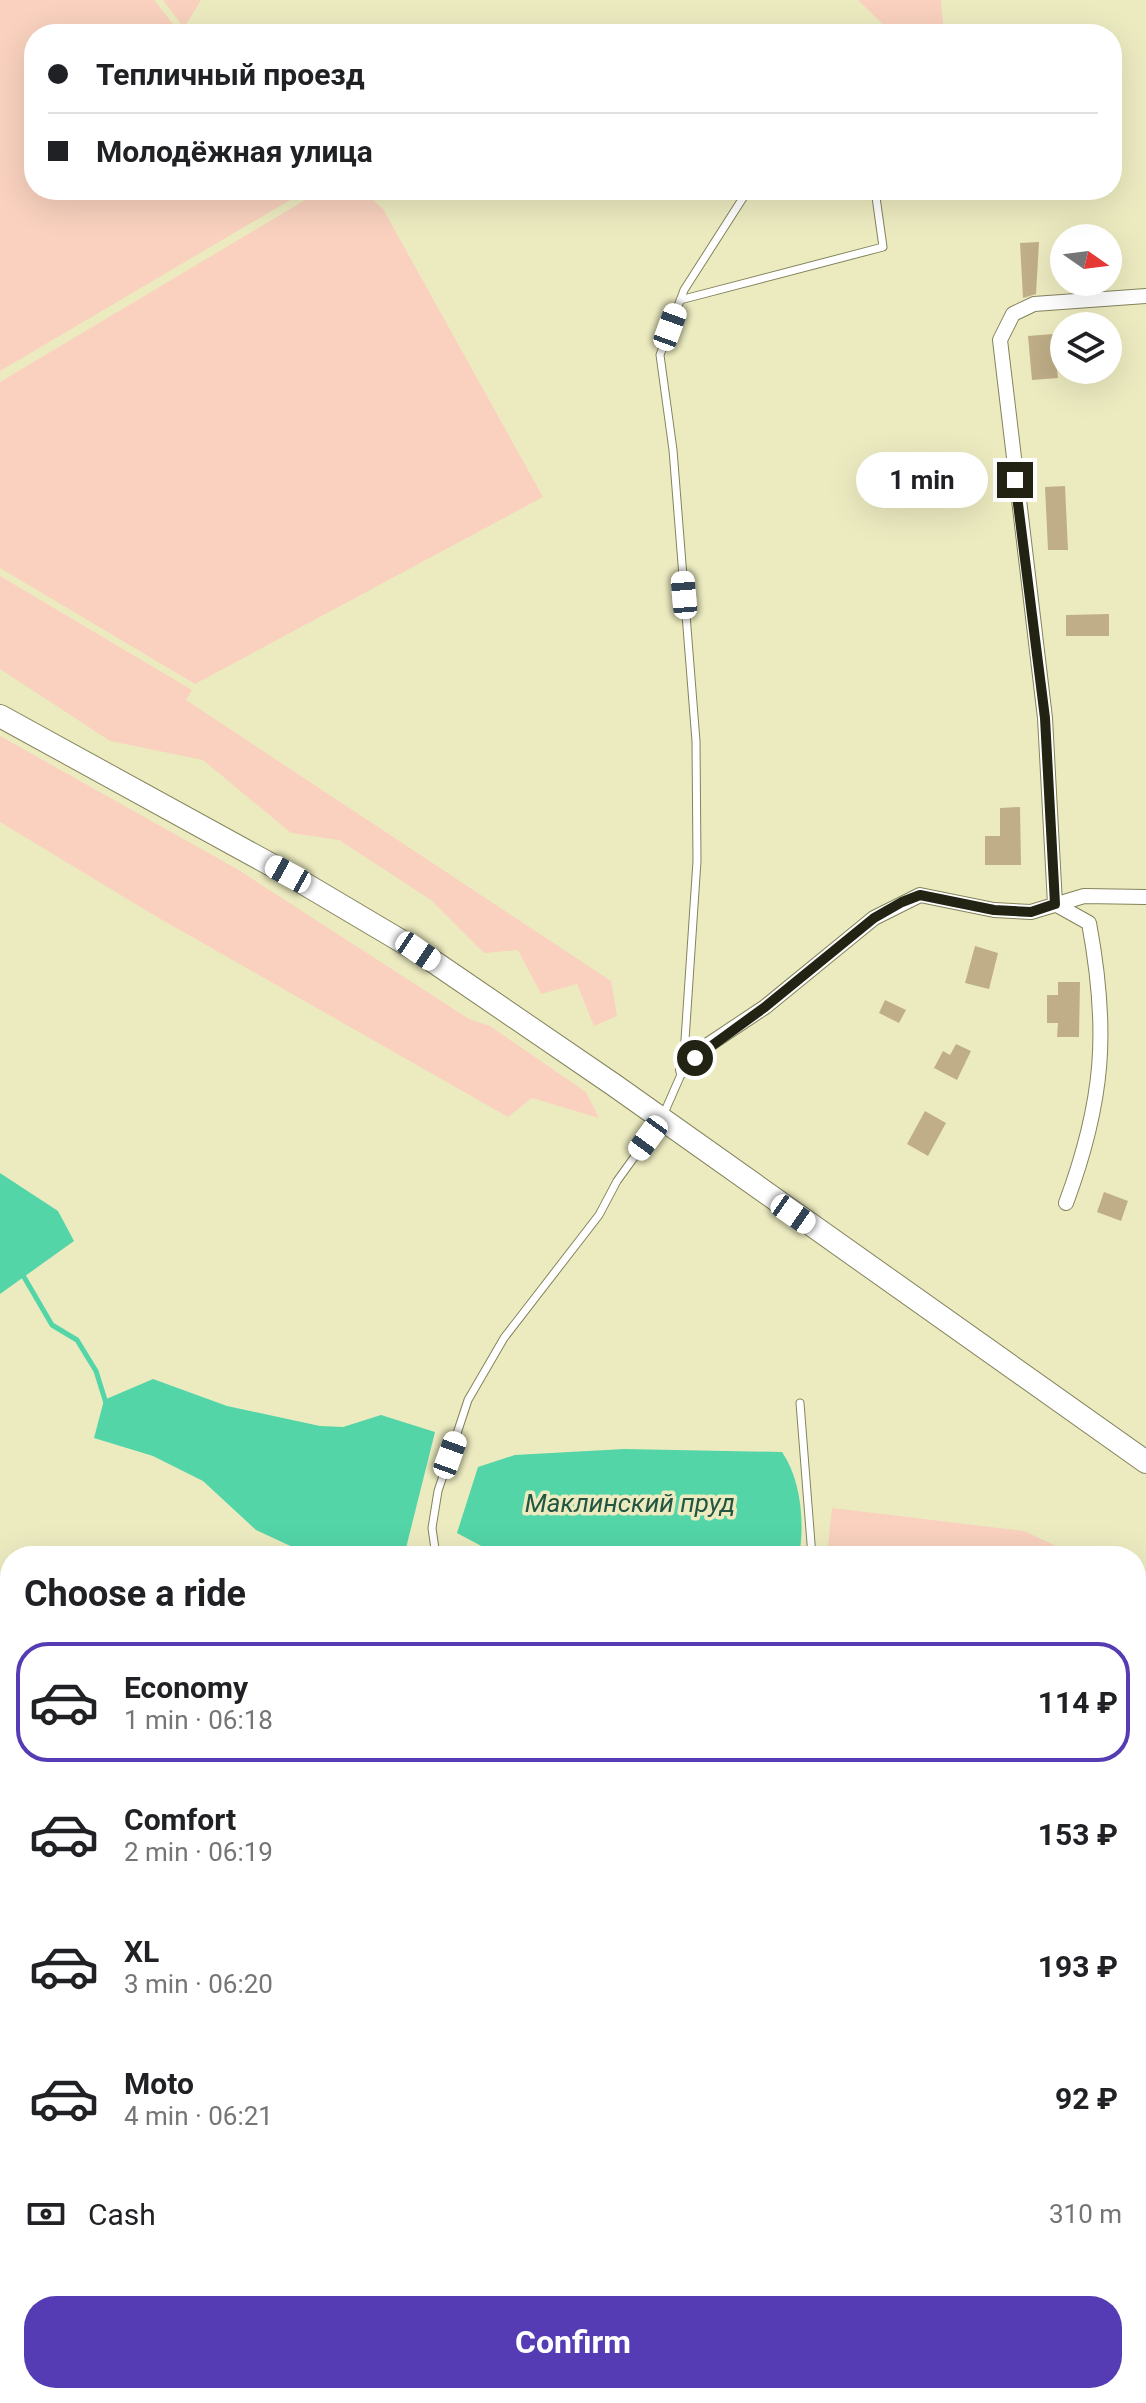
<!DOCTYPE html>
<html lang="en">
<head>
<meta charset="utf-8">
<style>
  :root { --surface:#fff; --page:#f6f6f6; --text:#202124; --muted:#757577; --line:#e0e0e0; --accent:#553cb4 }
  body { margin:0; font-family:Roboto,sans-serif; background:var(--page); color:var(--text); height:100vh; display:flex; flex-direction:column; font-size:30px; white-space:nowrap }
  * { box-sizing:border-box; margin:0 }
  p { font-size:26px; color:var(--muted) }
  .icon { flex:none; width:44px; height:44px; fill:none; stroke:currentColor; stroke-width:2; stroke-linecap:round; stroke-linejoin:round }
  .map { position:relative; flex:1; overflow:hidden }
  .details { position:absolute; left:0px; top:1546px; width:1146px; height:858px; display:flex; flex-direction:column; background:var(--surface); border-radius:32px 32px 0 0; box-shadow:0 8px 32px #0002 }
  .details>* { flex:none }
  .guide { position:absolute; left:24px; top:24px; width:1098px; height:176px; border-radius:32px; box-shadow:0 8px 32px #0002; display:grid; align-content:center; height:176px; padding:0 24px; background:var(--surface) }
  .needle { width:52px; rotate:104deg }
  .tools { position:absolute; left:1050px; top:224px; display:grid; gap:16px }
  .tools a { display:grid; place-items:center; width:72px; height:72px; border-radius:50%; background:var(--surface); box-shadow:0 8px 32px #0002; font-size:40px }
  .end { position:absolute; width:36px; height:36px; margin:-18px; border:10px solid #232313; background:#fff; box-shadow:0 0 0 4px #fff }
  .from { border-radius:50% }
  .bubble { position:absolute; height:56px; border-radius:28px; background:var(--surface); box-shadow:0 8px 32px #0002; font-size:26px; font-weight:700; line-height:56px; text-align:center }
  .car { position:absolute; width:24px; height:48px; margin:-24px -12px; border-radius:10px; box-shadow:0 0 6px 2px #0007; background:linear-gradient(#fff 24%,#345 0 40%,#fff 0 76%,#345 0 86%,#fff 0) }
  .guide b { display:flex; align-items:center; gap:28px; height:76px; font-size:30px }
  .guide b+b { border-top:2px solid var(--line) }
  .guide i { width:20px; height:20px; background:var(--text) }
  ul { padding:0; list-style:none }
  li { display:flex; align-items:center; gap:24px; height:120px; margin:0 16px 12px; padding:0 8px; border:4px solid transparent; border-radius:32px }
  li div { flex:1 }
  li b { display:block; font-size:30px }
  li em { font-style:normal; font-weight:700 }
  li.active { border-color:var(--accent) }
  li>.icon { width:72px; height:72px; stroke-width:1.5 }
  h2 { padding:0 24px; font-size:36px; line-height:96px }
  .pay { display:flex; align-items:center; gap:20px; height:88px; padding:0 24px; font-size:30px }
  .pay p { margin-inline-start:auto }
  .action { display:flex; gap:16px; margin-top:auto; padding:16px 24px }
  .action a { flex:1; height:92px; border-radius:32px; background:var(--accent); color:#fff; font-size:32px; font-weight:700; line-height:92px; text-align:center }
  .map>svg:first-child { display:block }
</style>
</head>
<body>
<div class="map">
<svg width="1146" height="2403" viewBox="0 0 1146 2403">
  <rect width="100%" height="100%" fill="#ecebc0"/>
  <!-- green -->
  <path fill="#f9d1be" d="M 0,0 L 154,0 L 181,34 L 34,34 L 34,190 L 307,190 L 0,371 Z
    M 163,0 L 201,0 L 184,28 Z
    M 858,0 L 941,0 L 944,34 L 893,34 Z
    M 322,190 L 362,190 L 383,209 L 543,497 L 195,684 L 0,568 L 0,382 Z
    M 0,576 L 192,690 L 186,700 L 611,981 L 617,1016 L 594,1026 L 577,984 L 541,994 L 518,950 L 484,953 L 431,900 L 339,840 L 291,833 L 203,760 L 110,741 L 0,669 Z
    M 0,736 L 237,869 L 469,1019 L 490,1026 L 586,1092 L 599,1118 L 532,1098 L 508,1117 L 157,917 L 0,822 Z
    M 832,1508 L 1024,1531 L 1077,1556 L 827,1556 Z
    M 1136,1585 L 1146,1590 L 1146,1973 L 1136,1958 Z
    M 0,2245 L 10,2270 L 10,2348 L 0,2356 Z
    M 648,2394 L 708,2394 L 706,2403 L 649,2403 Z"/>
  <!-- water -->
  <path fill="#53d5a8" d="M 0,1173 L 58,1211 L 74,1241 L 0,1294 Z
    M 153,1379 L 227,1406 L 320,1426 L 343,1427 L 381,1415 L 435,1432 L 404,1556 L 312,1556 L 256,1530 L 203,1481 L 153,1456 L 94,1438 L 104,1400 Z
    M 624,1449 L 782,1452 C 801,1479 805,1524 799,1556 L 500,1556 L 457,1533 L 478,1467 L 515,1455 Z
    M 10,2201 L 10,2270 L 0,2245 L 0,2208 Z"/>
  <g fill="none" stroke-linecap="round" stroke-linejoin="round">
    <!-- stream -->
    <path stroke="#53d5a8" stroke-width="5" d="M 24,1277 L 52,1325 L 77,1340 L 96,1371 L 106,1403"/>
  </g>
  <!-- building -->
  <path fill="#bfae87" d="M 1039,242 L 1036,294 L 1023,298 L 1020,243 Z
    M 1053,334 L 1058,378 L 1032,380 L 1028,336 Z
    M 1065,486 L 1068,550 L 1048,550 L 1045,487 Z
    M 1109,614 L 1109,636 L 1066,636 L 1066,615 Z
    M 1020,807 L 1021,865 L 985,865 L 985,836 L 1000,836 L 1000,808 Z
    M 975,946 L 998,953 L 989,989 L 965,983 Z
    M 1058,982 L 1080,982 L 1079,1037 L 1057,1037 L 1058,1023 L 1047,1023 L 1047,995 L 1058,995 Z
    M 885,1000 L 906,1010 L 899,1023 L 879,1013 Z
    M 956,1044 L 971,1051 L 957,1080 L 934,1068 L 943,1051 L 950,1055 Z
    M 925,1111 L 946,1123 L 928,1156 L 907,1144 Z
    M 1104,1192 L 1128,1201 L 1121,1221 L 1097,1212 Z"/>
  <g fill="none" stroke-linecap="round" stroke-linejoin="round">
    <defs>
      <path id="lane" d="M 680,300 L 883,247 L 875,190
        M 800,1403 L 812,1556
        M 436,1556 L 432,1528 L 438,1491 L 468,1400 L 504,1338 L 599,1215 L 617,1181 L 661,1120 L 683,1070 L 697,861 L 696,741 L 673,450 L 660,355 L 684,290 L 748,190"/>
      <path id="street" d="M 683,1070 L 708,1045 L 765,1007 L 874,918 L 920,895 L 994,910 L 1031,912 L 1084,896 L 1146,897
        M 1066,1203 C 1104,1101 1109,1030 1089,923 L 1055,904 L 1045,718 L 1000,340 L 1013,314 L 1034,304 L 1146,296
        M 1136,2327 L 1146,2322
        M 219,2394 L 224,2403
        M 432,2394 L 437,2403
        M 142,2403 L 159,2394
        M 983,2403 L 1001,2394"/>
      <path id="primary" d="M 0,716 L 288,874 L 418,951 L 614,1085 L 1146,1462"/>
    </defs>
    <!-- lane casing -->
    <use href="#lane" stroke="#84835c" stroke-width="9"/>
    <!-- street casing -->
    <use href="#street" stroke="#84835c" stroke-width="16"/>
    <!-- primary casing -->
    <use href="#primary" stroke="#84835c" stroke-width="24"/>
    <!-- lane -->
    <use href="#lane" stroke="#fff" stroke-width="7"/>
    <!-- street -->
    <use href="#street" stroke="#fff" stroke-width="14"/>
    <!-- primary -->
    <use href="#primary" stroke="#fff" stroke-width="22"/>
  </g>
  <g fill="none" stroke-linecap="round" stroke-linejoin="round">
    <!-- route -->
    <path stroke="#232313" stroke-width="10" d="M 695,1058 L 765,1007 L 874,918 L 902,902 L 920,895 L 994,910 L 1031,912 L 1055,904 L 1045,718 L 1015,480"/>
  </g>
  <g text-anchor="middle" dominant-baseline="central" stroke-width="7" stroke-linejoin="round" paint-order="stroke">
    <!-- water labels -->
    <g font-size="26" font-style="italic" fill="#225643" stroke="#ecebc0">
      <text x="630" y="1503">Маклинский пруд</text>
    </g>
  </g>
</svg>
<div class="tools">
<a><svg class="needle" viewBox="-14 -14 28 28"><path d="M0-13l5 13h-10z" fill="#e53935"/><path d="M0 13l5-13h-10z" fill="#757577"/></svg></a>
<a><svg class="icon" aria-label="layers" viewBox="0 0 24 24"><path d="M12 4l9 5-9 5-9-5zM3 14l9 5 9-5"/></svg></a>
</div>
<i class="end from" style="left:695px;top:1058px"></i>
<i class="end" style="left:1015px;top:480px"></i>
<div class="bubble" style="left:856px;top:452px;width:132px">1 min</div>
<i class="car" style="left:670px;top:327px;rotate:20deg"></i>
<i class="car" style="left:684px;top:595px;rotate:355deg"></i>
<i class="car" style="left:288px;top:874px;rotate:299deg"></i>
<i class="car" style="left:418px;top:951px;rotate:124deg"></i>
<i class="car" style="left:648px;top:1138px;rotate:216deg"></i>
<i class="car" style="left:793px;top:1214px;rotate:125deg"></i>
<i class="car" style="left:450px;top:1455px;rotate:20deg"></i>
<div class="guide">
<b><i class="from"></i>Тепличный проезд</b>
<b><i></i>Молодёжная улица</b>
</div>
<section class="details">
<h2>Choose a ride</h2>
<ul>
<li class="active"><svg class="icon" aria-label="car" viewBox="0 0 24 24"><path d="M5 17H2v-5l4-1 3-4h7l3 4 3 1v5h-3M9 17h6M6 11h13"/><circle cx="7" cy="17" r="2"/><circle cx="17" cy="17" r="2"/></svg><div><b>Economy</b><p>1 min · 06:18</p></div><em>114 ₽</em></li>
<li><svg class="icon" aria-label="car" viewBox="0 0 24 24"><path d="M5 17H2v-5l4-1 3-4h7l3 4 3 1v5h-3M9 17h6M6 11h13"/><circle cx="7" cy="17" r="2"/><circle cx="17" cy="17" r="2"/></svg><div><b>Comfort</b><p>2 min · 06:19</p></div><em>153 ₽</em></li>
<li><svg class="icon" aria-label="car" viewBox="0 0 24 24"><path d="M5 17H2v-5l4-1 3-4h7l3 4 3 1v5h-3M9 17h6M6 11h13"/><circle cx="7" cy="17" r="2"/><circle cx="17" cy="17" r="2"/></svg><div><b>XL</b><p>3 min · 06:20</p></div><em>193 ₽</em></li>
<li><svg class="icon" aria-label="car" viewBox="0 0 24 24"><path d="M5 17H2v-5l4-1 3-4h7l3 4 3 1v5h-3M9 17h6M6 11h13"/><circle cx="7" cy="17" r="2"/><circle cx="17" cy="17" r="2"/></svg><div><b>Moto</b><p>4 min · 06:21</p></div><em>92 ₽</em></li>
</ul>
<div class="pay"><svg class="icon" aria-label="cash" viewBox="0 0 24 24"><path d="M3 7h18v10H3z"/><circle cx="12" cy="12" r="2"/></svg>Cash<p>310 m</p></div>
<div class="action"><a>Confirm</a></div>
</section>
</div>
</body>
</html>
